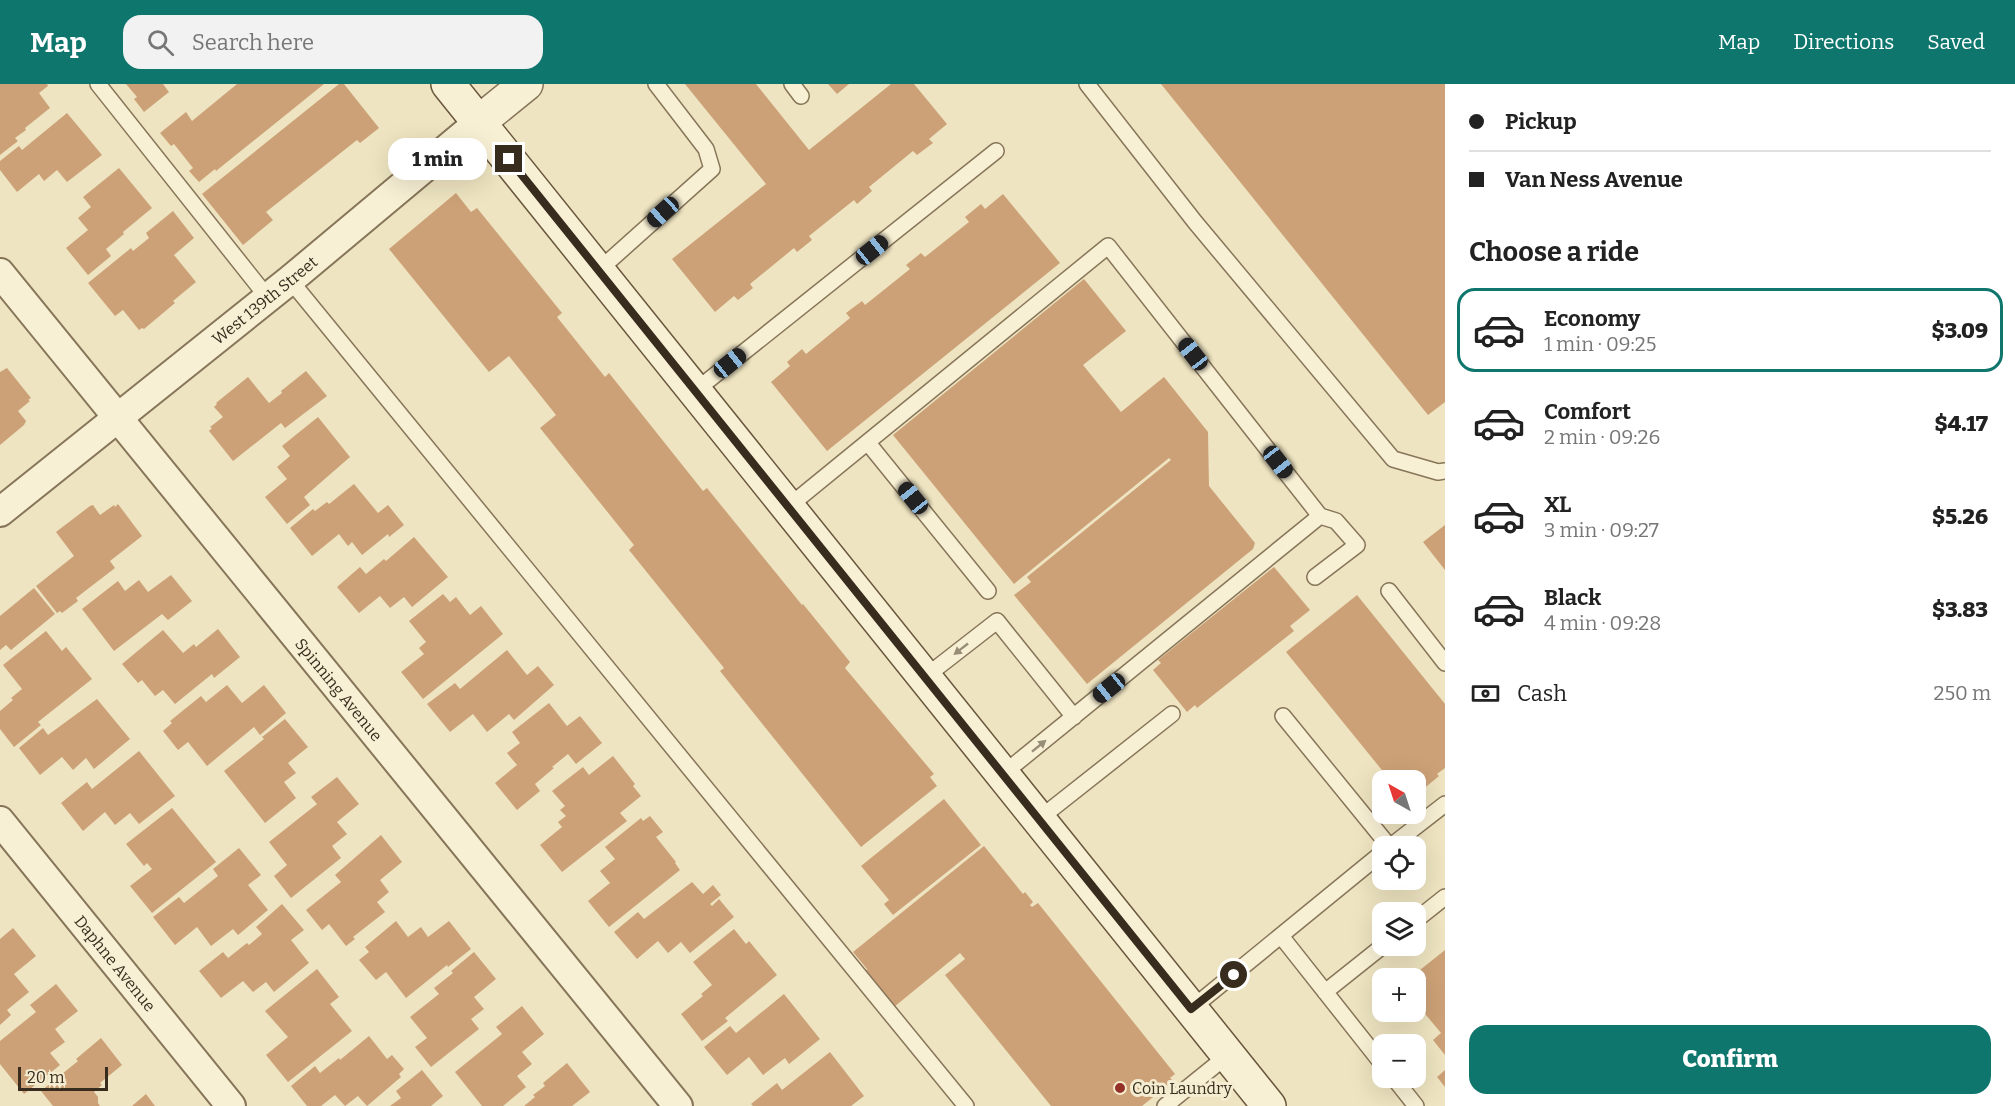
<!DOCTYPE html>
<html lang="en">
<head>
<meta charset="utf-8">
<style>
  :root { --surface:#fff; --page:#f2f2f2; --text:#222; --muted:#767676; --line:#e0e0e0; --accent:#0f766e }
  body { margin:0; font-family:Bitter,serif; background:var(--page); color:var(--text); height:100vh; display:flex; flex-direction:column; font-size:22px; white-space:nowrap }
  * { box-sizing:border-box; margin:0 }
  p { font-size:20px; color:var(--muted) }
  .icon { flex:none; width:33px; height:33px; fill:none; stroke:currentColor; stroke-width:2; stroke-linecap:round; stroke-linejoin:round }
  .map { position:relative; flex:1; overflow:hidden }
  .details { display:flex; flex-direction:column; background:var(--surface); width:570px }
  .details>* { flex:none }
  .hud { display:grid; align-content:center; height:132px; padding:0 24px; background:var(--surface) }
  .needle { width:39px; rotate:321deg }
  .fabs { position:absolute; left:1372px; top:686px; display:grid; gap:12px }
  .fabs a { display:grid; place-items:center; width:54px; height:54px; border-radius:12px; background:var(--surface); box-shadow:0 6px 24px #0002; font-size:30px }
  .scale { position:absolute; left:18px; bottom:15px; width:90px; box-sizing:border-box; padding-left:6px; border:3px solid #372c1d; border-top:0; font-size:16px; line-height:21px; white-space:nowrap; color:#372c1d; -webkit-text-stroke:4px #f5edd1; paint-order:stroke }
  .end { position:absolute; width:27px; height:27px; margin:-14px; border:8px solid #372c1d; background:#fff; box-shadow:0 0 0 3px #fff }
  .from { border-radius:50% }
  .bubble { position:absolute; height:42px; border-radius:18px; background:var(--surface); box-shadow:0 6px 24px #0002; font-size:20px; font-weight:800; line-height:42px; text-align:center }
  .car { position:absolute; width:18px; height:36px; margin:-18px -9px; border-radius:8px; box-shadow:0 0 4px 2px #0007; background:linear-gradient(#222 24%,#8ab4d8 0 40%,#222 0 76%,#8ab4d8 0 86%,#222 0) }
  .hud b { display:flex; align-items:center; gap:21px; height:57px; font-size:22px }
  .hud b+b { border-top:2px solid var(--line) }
  .hud i { width:15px; height:15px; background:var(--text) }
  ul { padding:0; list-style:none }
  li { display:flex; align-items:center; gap:18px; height:84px; margin:0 12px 9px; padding:0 12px; border:3px solid transparent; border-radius:18px }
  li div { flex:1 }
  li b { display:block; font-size:22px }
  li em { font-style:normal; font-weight:800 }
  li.selected { border-color:var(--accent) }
  li>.icon { width:54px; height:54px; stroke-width:1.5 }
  h2 { padding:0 24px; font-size:27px; line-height:72px }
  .pay { display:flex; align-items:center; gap:15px; height:66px; padding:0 24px; font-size:22px }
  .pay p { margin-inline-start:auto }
  .button { display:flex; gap:12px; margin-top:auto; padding:12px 24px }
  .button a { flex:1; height:69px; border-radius:18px; background:var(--accent); color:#fff; font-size:24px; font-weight:800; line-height:69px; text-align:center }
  header { display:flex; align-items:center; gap:36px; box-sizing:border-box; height:84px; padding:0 30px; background:var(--accent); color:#fff }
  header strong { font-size:28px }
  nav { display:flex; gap:33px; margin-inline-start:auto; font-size:21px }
  .search { width:420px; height:54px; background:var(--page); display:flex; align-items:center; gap:15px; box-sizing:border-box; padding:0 21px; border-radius:18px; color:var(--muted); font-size:22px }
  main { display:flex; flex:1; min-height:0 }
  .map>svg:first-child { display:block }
</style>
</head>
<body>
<header>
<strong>Map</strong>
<div class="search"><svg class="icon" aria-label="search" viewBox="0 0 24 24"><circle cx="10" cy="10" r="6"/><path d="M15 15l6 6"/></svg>Search here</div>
<nav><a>Map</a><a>Directions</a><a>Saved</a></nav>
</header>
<main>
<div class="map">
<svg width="1445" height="1022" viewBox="0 0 1445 1022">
  <rect width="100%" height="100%" fill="#eee4c1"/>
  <!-- building -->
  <path fill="#cca177" d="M 0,0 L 47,0 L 48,2 L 39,9 L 50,24 L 25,44 L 26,46 L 15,54 L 18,57 L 0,71 Z
    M 126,0 L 163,0 L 169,8 L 144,28 L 134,15 L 137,13 Z
    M 237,0 L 324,0 L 216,87 L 215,85 L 199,98 L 189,87 L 193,84 L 174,60 L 171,62 L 160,49 L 186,28 L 192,37 Z
    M 339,0 L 344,0 L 379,44 L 360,59 L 357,56 L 266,128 L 273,136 L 243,161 L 202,110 Z
    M 685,0 L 756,0 L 809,66 L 891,0 L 914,0 L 947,40 L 929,55 L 933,59 L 917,71 L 913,67 L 869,103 L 872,107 L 857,120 L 854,116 L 809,152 L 812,156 L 797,168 L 794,164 L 750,200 L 753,204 L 738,216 L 734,212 L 715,228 L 672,175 L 766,100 Z
    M 828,0 L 849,0 L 837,10 Z
    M 1161,0 L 1445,0 L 1445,318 L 1428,331 Z
    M 67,29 L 102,71 L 67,98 L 57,86 L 44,97 L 39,90 L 17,108 L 0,86 L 0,77 L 19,62 L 22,66 Z
    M 119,84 L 152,124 L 123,148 L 124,150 L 106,165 L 111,172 L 88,191 L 66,164 L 88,146 L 78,134 L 91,123 L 83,113 Z
    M 456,109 L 471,128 L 477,124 L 562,229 L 557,233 L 605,293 L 609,289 L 703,407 L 707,404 L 802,521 L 803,520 L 850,578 L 845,584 L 934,690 L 930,693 L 937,702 L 861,763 L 720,587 L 724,584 L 629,466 L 634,461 L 540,344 L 556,331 L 509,272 L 489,288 L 389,165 Z
    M 1003,110 L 1060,179 L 827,367 L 771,298 L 790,282 L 787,278 L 802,265 L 806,270 L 850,234 L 846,229 L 862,217 L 865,221 L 910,185 L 906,181 L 921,169 L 925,173 L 969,138 L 965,133 L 981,120 L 985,125 Z
    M 173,127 L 194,154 L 174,171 L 196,198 L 173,217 L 175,219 L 144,245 L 142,244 L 139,246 L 123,226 L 115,232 L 88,199 L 131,164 L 133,167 L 149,154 L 146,149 Z
    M 1084,195 L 1126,247 L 1083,281 L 1121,328 L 1164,293 L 1208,348 L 1209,402 L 1255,459 L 1253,465 L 1087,600 L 1014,511 L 1031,498 L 1027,493 L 1171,376 L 1169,374 L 1014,500 L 893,351 Z
    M 7,284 L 31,314 L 28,316 L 30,317 L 18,327 L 26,337 L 24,341 L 0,361 L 0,288 Z
    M 306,287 L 327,312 L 285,344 L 281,339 L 233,377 L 209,347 L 212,344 L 210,343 L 223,333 L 214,323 L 217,320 L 216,319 L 248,293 L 269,319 L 282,309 L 281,307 Z
    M 318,333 L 350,373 L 304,413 L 310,421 L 287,440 L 265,413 L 287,395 L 277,383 L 290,372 L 282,362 Z
    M 354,400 L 378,429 L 388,421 L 404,441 L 389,453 L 388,450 L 362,471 L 352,458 L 348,462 L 339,450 L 312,472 L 290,444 L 313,425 L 315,427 L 327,418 L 329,420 Z
    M 118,420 L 142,452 L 110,477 L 115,484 L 76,514 L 78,517 L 62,529 L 60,527 L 57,529 L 36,502 L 74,472 L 56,448 L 90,422 L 93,421 L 100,431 L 114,421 L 115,423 Z
    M 1445,441 L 1445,486 L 1423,458 Z
    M 414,453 L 448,493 L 412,523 L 404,513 L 390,524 L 380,512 L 359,529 L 337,503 L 360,483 L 366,490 L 384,475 L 386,477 Z
    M 1274,483 L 1310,526 L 1290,542 L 1294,547 L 1197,624 L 1195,621 L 1187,628 L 1153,586 L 1161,579 L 1158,576 Z
    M 171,491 L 192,517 L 168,536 L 162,530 L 114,567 L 82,525 L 118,497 L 125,507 L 139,496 L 148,508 Z
    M 34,504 L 55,530 L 11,566 L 6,561 L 0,566 L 0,532 Z
    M 443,510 L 450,518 L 456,513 L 470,531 L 481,522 L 503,550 L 423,615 L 401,588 L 424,570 L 419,564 L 426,558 L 409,537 Z
    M 1357,511 L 1445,620 L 1445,684 L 1437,690 L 1439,692 L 1416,711 L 1416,696 L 1390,696 L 1286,568 Z
    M 218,545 L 240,573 L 214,594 L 212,590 L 175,620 L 163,606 L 155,612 L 142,596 L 138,599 L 122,580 L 163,546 L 183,569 L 194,560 L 196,563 Z
    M 46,547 L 62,567 L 66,563 L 92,595 L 38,638 L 41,641 L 14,663 L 0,645 L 0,627 L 13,616 L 11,614 L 22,605 L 3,581 Z
    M 507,566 L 527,591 L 538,582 L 554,601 L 514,636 L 509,630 L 487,648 L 473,630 L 450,648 L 427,620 L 455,599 L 460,605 Z
    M 227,601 L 242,619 L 264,601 L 286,629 L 260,651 L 254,643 L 207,682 L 188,658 L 178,666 L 163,647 L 172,639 L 170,637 L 201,612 L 206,618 Z
    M 97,615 L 130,655 L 94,685 L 86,674 L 73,686 L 62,673 L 40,691 L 19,664 L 43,644 L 48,651 Z
    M 549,619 L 567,642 L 580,632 L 602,659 L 576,680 L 568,670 L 552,683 L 554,684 L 535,700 L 540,707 L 517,726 L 495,699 L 517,681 L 507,669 L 520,659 L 512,648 Z
    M 285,635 L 308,663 L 288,679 L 296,689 L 284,698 L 296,714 L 265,739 L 224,687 L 264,655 L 262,653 Z
    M 139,667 L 175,712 L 139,740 L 130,729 L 115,741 L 105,728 L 83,747 L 61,719 L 87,698 L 92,705 Z
    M 613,672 L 635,700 L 633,702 L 641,712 L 620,729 L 627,737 L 562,788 L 540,761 L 562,743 L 558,738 L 566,732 L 560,726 L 565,722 L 552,707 L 583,683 L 589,691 Z
    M 337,693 L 359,720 L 337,738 L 347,750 L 332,762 L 341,774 L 291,814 L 274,792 L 287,781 L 269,758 L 317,720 L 311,713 Z
    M 944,715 L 981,761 L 893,831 L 884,820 L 889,816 L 861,782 Z
    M 172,724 L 216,778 L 152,829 L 130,802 L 152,785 L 147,779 L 144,782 L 126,760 Z
    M 650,732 L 663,748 L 656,753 L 676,778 L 675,779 L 680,786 L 609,843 L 588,817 L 610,799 L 600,787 L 615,775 L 605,763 L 641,734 L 643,737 Z
    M 381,751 L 402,778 L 380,796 L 389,808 L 377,818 L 385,828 L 353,853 L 355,855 L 346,862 L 329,840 L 322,846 L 306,826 L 341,798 L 335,791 Z
    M 984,762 L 1023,810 L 1025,808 L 1033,818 L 1030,821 L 1032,823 L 1038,819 L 1175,990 L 1170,994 L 1173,997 L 1142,1022 L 1051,1022 L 945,891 L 965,875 L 960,869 L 894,923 L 866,887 L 867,885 L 853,868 Z
    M 239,764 L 261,791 L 248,801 L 268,826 L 238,851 L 233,845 L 211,862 L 197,843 L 175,861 L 153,833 L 179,813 L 184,819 L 218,792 L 213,785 Z
    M 692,798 L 703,810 L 713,801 L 721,811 L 710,820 L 712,822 L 719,815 L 734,833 L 690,869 L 681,858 L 668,869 L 658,857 L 637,875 L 614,848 L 638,828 L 644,835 Z
    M 282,820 L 304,846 L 291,856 L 309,879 L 274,908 L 266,898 L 253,908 L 243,897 L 221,914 L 199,887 L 223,868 L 228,874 L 247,859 L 249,861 L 262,850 L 256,843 Z
    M 396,837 L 408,853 L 421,843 L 428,853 L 449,837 L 471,865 L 448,883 L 447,881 L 406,914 L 386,888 L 376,896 L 359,876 L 369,868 L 365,863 Z
    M 13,844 L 36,872 L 14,890 L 29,908 L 7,926 L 11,931 L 0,941 L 0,855 Z
    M 734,845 L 746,860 L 749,857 L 777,891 L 725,934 L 728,937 L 702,957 L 681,930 L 703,912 L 701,910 L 712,901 L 693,878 Z
    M 1445,866 L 1445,971 L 1433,956 L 1441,949 L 1416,919 L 1416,894 L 1410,894 Z
    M 474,868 L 496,895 L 474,913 L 484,925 L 471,935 L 479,945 L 431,983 L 415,963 L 427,954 L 410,933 L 439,910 L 434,904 L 453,889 L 451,887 Z
    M 317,885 L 339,913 L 330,920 L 352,947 L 288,998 L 266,971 L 288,953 L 265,927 Z
    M 56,900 L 78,927 L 55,945 L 65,958 L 50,969 L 60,981 L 24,1010 L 0,980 L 0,957 L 36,928 L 30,921 Z
    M 784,910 L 820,955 L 789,980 L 785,974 L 763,991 L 749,973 L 727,991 L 704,963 L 730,942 L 736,949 Z
    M 522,922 L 544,950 L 522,968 L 532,980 L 517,992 L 526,1003 L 503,1022 L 482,1022 L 455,988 L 502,950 L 496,943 Z
    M 369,952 L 387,975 L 392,971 L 404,985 L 399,990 L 401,993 L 367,1022 L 358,1012 L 345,1022 L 335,1011 L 321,1022 L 307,1022 L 291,1002 L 315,982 L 320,989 L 339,974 L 340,976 Z
    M 101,954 L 122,981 L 100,999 L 102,1001 L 94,1008 L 98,1013 L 98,1019 L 100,1022 L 53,1022 L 41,1007 L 78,977 L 76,975 Z
    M 830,968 L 864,1012 L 851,1022 L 753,1022 L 751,1020 L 777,999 L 782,1006 Z
    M 567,979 L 590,1008 L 572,1022 L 524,1022 L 535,1013 L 533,1011 L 545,1002 L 543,999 Z
    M 422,986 L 443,1012 L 431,1022 L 390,1022 L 401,1014 L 396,1007 Z
    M 1445,986 L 1445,1003 L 1437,993 Z
    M 146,1010 L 155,1022 L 132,1022 Z"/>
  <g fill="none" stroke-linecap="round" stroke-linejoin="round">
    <defs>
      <path id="service" d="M 98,0 L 268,214
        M 792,0 L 801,12
        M 1087,0 L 1195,138 L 1393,375 L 1438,388 L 1445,387
        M 598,187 L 712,85 L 706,65 L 656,0
        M 290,196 L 966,1022
        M 695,307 L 996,67
        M 868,359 L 988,507
        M 788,423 L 1108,162 L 1320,432 L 1003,690
        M 1315,493 L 1357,461 L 1336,437 L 1320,432
        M 1389,507 L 1445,579
        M 925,593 L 997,537 L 1074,633
        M 1283,632 L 1389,762
        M 1039,735 L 1172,630
        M 1391,762 L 1445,720
        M 1416,836 L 1445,813
        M 1281,852 L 1383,981
        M 1325,908 L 1384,861
        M 1191,925 L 1383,768
        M 1393,993 L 1416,1022
        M 1165,1022 L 1228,971"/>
      <g id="minor">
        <path id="s1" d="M 0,189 L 678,1022"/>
        <path id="s2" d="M 0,428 L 290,196 L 479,38"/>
        <path id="s3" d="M 0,737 L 231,1022"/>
      </g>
      <path id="tertiary" d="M 479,38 L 526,0"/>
      <path id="secondary" d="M 448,0 L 1269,1022"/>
    </defs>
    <!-- service casing -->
    <use href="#service" stroke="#877559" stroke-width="18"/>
    <!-- minor casing -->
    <use href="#minor" stroke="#877559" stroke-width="32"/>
    <!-- tertiary casing -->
    <use href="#tertiary" stroke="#877559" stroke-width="36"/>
    <!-- secondary casing -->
    <use href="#secondary" stroke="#69563c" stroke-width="36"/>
    <!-- service -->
    <use href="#service" stroke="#f8f0d4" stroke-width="15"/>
    <!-- minor -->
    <use href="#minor" stroke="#f8f0d4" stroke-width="28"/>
    <!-- tertiary -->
    <use href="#tertiary" stroke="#f8f0d4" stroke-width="33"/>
    <!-- secondary -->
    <use href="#secondary" stroke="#f8f0d4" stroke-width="33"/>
  </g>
  <!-- one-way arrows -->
  <defs><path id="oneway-solid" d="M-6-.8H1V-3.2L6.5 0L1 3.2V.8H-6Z" transform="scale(1.5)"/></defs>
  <g fill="#988e78">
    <use href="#oneway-solid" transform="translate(961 565) rotate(142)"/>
    <use href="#oneway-solid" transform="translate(1039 662) rotate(-39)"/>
  </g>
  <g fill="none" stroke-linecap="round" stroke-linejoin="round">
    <!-- route -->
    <path stroke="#372c1d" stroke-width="8" d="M 509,75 L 1191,925 L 1234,891"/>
  </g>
  <!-- markers -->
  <circle fill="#963129" stroke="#f5edd1" stroke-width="2" cx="1120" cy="1004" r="6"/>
  <g text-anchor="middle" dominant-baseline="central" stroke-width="6" stroke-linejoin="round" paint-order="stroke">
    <!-- street labels -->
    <g font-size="16" fill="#372c1d" stroke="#f5edd1">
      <text stroke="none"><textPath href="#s2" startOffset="339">West 139th Street</textPath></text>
      <text stroke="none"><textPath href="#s1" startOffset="537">Spinning Avenue</textPath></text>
      <text stroke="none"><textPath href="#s3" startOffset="183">Daphne Avenue</textPath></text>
    </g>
    <!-- poi labels -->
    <g font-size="16" fill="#372c1d" stroke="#f5edd1" text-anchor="start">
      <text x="1132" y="1004">Coin Laundry</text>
    </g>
  </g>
</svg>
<div class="fabs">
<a><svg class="needle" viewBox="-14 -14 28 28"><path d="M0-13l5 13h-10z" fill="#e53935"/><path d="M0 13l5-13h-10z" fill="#767676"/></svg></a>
<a><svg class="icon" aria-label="locate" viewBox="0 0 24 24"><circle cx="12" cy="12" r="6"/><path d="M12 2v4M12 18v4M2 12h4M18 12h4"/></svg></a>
<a><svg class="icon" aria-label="layers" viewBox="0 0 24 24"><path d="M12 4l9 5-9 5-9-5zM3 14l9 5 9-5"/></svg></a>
<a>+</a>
<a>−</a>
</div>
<div class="scale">20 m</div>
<i class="end from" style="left:1234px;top:891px"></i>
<i class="end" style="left:509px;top:75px"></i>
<div class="bubble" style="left:388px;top:54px;width:99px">1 min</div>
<i class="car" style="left:663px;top:128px;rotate:228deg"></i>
<i class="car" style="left:872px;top:166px;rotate:51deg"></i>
<i class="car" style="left:1193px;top:270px;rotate:322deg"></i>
<i class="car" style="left:730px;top:279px;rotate:51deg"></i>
<i class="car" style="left:1278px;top:378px;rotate:142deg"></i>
<i class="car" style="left:913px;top:414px;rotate:321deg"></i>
<i class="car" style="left:1109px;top:604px;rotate:231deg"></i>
</div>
<section class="details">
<div class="hud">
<b><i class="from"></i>Pickup</b>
<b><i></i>Van Ness Avenue</b>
</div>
<h2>Choose a ride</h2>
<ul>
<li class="selected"><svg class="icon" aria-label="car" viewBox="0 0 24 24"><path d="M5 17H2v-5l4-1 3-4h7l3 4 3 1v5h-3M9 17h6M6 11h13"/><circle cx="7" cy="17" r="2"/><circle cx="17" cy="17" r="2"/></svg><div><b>Economy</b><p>1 min · 09:25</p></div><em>$3.09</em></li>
<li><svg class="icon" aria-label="car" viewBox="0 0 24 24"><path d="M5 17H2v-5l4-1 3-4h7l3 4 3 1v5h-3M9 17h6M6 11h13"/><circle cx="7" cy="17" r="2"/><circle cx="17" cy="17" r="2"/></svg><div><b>Comfort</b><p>2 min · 09:26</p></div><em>$4.17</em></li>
<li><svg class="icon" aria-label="car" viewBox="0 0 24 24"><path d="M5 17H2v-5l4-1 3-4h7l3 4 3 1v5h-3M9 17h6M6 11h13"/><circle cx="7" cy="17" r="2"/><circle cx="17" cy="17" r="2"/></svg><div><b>XL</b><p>3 min · 09:27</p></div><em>$5.26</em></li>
<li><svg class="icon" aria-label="car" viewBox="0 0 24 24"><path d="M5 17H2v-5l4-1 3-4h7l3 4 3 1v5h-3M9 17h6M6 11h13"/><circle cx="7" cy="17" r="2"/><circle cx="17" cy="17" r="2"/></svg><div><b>Black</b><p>4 min · 09:28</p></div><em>$3.83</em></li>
</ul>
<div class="pay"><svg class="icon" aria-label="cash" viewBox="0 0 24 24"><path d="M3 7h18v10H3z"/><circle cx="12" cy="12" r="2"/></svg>Cash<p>250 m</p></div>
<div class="button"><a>Confirm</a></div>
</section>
</main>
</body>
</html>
